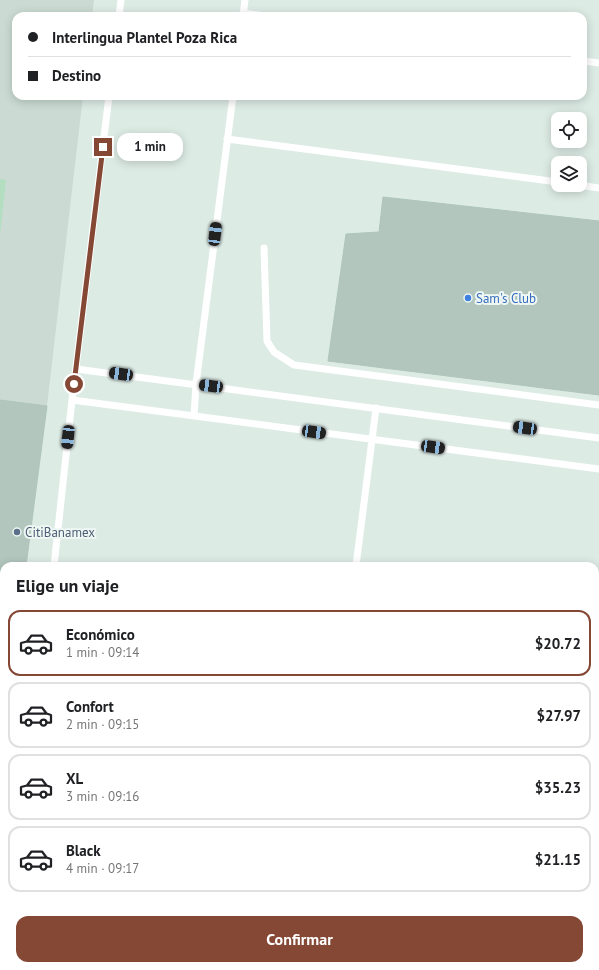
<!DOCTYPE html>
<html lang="es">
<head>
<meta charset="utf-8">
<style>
  :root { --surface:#fff; --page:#f2f2f2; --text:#202124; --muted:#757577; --line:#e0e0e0; --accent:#844834 }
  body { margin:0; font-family:"PT Sans",sans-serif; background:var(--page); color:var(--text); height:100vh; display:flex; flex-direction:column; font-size:15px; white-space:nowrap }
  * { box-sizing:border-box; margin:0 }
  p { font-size:13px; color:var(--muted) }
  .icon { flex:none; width:22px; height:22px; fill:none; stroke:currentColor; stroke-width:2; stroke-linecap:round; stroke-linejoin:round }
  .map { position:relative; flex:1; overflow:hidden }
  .details { position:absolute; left:0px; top:562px; width:599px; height:408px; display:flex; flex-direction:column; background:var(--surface); border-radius:12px 12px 0 0; box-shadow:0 2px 10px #0003 }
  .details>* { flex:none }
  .hud { position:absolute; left:12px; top:12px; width:575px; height:88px; border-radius:12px; box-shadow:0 2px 10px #0003; display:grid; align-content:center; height:88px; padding:0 16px; background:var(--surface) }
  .fabs { position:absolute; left:551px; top:112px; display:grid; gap:8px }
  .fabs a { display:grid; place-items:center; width:36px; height:36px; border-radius:8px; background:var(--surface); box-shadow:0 2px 10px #0003; font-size:20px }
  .end { position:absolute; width:18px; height:18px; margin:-9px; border:5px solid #844834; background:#fff; box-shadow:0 0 0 2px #fff }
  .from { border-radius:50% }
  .bubble { position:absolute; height:28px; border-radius:12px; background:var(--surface); box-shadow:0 2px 10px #0003; font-size:13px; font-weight:700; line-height:28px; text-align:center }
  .car { position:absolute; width:12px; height:24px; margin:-12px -6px; border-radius:5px; box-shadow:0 0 3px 1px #0007; background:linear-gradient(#222 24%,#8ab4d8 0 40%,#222 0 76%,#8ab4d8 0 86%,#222 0) }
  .hud b { display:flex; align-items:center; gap:14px; height:38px; font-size:15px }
  .hud b+b { border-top:1px solid var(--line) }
  .hud i { width:10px; height:10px; background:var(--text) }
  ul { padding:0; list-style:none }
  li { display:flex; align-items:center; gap:12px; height:66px; margin:0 8px 6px; padding:0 8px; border:2px solid var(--line); border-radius:12px }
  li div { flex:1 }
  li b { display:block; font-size:15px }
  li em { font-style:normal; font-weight:700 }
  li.current { border-color:var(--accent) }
  li>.icon { width:36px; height:36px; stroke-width:1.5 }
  h2 { padding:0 16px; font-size:18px; line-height:48px }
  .cta { display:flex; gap:8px; margin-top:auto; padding:8px 16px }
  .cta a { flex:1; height:46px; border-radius:12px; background:var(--accent); color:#fff; font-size:16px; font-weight:700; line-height:46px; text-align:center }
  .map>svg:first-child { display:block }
</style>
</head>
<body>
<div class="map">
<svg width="599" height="970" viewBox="0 0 599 970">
  <rect width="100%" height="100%" fill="#ddebe5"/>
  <!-- built -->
  <path fill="#cbdbd4" d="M 0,0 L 94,0 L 92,16 L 16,16 L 16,96 L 83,96 L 47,406 L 26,566 L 4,566 L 0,737 Z"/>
  <!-- green -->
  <path fill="#b3dfc0" d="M 0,179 L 6,180 L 0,235 Z"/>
  <!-- building -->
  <path fill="#b2c6be" stroke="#afc5bc" d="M 383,197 L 599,221 L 599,395 L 328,361 L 346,234 L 379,232 Z
    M 0,400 L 47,406 L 26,566 L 4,566 L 4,738 L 0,737 Z"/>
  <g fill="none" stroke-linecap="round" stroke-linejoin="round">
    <defs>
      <path id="secondary" d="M 595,737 L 599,729
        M 595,833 L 599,827
        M 435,970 L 438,966
        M 500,970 L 503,966"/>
    </defs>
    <!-- secondary casing -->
    <use href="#secondary" stroke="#afccc2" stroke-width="14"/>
    <!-- path -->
    <path stroke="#7ab2a1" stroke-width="2.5" stroke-dasharray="2 3" stroke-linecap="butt" d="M 0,896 L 4,897"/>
    <!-- service -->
    <path stroke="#fff" stroke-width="7" d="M 243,13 L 266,16
      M 119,16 L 121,0
      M 243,16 L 245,0
      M 583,61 L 599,63
      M 227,139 L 558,182
      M 578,185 L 599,188
      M 264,248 L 267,341 L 274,352 L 294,365 L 599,405
      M 76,369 L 599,438
      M 72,400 L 599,469
      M 194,416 L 196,384 L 233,96
      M 54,566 L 72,400 L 109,96
      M 356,566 L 376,408
      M 595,637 L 599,630
      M 0,757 L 4,757
      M 595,865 L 599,866
      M 595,911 L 599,911"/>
    <!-- minor -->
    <path stroke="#fff" stroke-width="12" d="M 187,966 L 207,970
      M 341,966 L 362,970"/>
    <!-- secondary -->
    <use href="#secondary" stroke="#fff" stroke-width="12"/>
  </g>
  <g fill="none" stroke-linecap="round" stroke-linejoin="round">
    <!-- route -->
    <path stroke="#844834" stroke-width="5" d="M 74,384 L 103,147"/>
  </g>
  <!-- markers -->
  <circle fill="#3f7fe0" stroke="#eef7f3" stroke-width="1.5" cx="468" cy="298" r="4"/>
  <circle fill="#5c6f8a" stroke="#eef7f3" stroke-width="1.5" cx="17" cy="532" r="4"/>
  <g text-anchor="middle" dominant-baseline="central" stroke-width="4" stroke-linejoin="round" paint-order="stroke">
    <!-- shop labels -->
    <g font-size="13" fill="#366cbe" stroke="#eef7f3" text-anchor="start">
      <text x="476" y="298">Sam's Club</text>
    </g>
    <!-- service labels -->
    <g font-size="13" fill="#4e5e75" stroke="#eef7f3" text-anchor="start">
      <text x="25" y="532">CitiBanamex</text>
    </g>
  </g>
</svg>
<div class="fabs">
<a><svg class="icon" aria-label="locate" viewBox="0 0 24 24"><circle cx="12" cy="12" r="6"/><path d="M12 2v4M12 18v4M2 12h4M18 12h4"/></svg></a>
<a><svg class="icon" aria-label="layers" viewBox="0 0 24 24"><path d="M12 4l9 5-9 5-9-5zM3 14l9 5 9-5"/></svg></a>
</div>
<i class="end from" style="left:74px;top:384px"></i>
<i class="end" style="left:103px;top:147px"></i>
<div class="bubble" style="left:117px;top:133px;width:66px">1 min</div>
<i class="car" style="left:215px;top:234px;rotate:7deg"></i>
<i class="car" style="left:121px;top:374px;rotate:278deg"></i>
<i class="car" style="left:211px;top:386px;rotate:277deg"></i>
<i class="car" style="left:525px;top:428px;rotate:278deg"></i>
<i class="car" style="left:314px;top:432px;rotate:98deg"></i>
<i class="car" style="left:68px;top:437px;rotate:186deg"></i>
<i class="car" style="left:433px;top:447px;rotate:98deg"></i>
<div class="hud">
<b><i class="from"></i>Interlingua Plantel Poza Rica</b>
<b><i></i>Destino</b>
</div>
<section class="details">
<h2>Elige un viaje</h2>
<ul>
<li class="current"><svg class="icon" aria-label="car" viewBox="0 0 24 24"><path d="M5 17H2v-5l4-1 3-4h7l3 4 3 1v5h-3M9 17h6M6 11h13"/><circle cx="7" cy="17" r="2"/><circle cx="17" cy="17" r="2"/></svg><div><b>Económico</b><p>1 min · 09:14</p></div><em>$20.72</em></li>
<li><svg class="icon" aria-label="car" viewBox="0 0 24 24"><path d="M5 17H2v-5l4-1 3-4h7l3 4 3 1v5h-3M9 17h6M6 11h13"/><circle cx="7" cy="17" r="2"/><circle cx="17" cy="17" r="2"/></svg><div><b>Confort</b><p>2 min · 09:15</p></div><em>$27.97</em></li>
<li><svg class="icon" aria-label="car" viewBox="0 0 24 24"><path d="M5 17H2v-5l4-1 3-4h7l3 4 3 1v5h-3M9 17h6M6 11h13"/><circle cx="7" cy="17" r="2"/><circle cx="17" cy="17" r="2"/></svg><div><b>XL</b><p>3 min · 09:16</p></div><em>$35.23</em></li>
<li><svg class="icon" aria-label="car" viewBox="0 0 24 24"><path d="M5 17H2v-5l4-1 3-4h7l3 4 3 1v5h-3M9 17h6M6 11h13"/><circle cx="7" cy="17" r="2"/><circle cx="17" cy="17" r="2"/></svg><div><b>Black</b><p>4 min · 09:17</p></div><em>$21.15</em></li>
</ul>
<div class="cta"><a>Confirmar</a></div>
</section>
</div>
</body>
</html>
